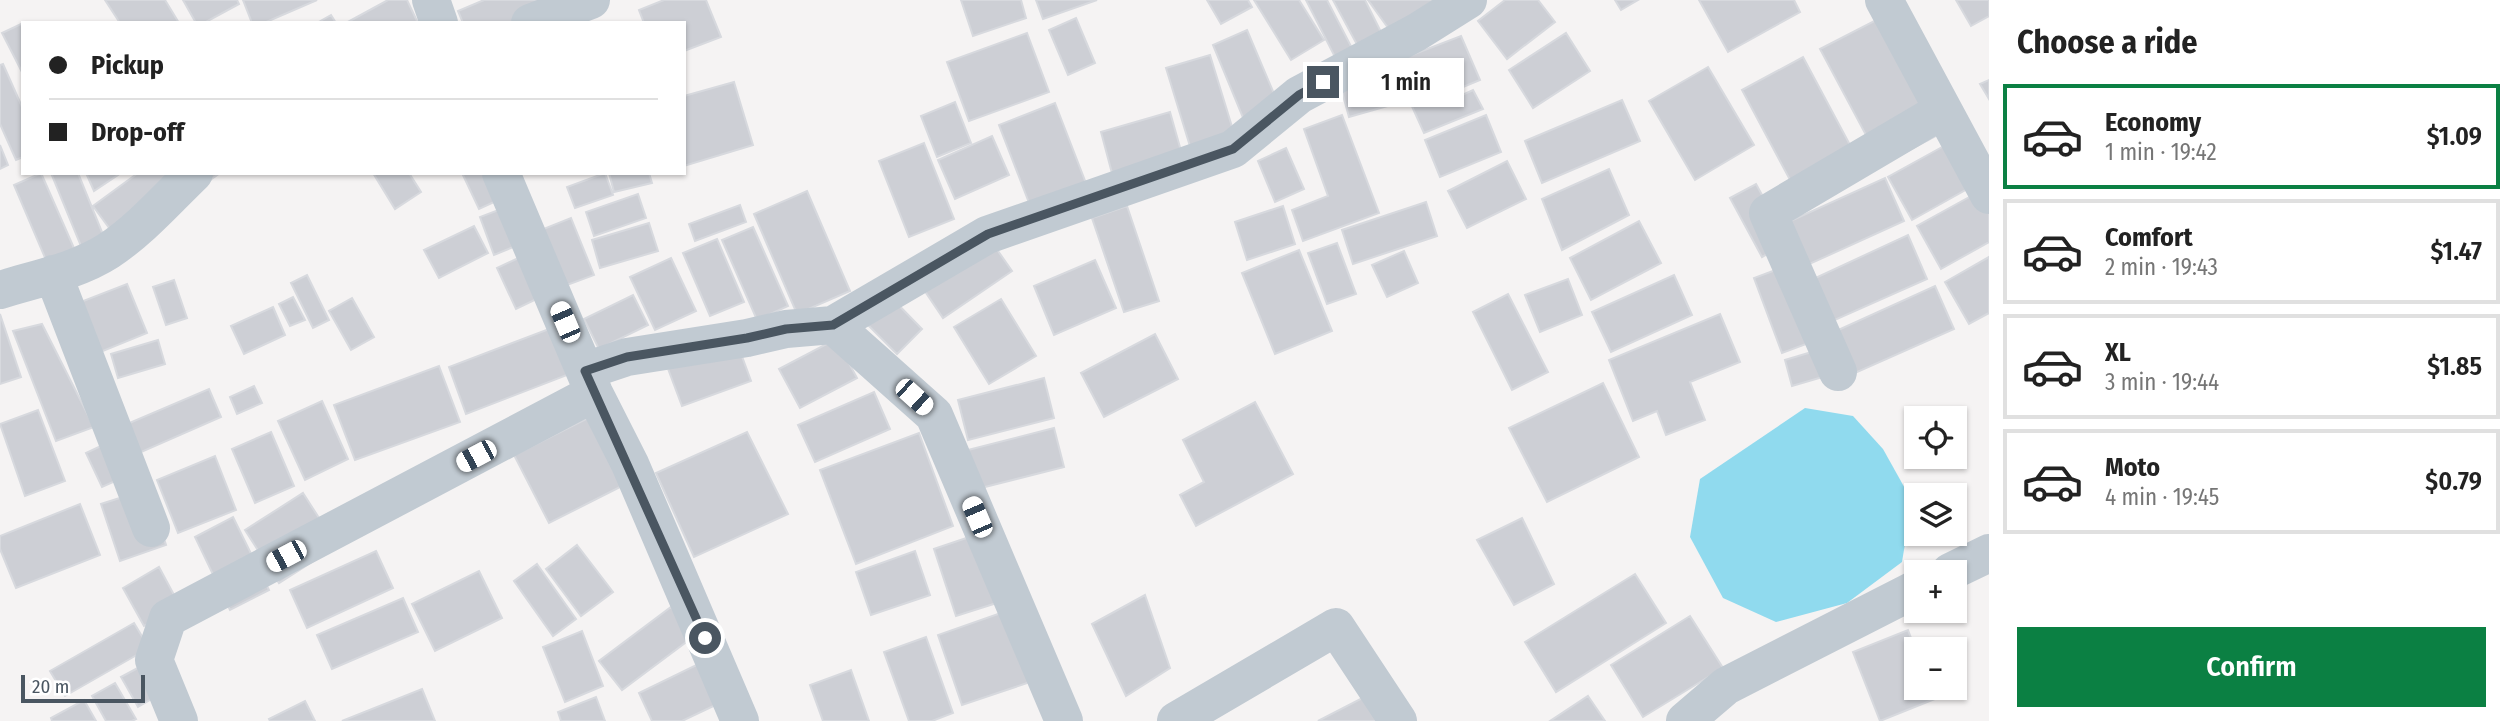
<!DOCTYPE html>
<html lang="en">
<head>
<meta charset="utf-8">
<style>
  :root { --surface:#fff; --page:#f6f6f6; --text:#222; --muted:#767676; --line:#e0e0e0; --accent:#0b8043 }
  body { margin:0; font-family:"Fira Sans Condensed",sans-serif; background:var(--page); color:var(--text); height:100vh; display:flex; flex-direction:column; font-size:26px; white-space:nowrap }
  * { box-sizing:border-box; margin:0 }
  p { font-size:23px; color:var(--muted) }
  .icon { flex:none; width:38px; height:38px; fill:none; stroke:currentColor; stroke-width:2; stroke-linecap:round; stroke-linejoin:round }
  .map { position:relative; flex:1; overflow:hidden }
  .sheet { display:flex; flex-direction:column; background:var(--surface); width:525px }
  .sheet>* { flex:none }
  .banner { position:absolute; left:21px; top:21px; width:665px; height:154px; border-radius:0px; box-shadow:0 2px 5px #0004; display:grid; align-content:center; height:154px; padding:0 28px; background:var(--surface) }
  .fabs { position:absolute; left:1904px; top:406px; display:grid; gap:14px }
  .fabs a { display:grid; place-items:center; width:63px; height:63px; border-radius:0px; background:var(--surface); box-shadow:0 2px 5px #0004; font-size:35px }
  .scale { position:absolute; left:21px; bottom:18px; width:124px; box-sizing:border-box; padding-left:7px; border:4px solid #4a5661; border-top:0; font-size:19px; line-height:24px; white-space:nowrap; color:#4a5661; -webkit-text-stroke:5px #fff; paint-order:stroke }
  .end { position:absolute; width:32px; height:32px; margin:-16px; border:9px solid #4a5661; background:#fff; box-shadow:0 0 0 4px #fff }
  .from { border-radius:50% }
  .bubble { position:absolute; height:49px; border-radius:0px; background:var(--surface); box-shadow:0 2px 5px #0004; font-size:23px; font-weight:600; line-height:49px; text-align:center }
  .car { position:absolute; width:21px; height:42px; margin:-21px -10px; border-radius:9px; box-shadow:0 0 5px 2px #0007; background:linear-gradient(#fff 24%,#345 0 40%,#fff 0 76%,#345 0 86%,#fff 0) }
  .banner b { display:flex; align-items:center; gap:24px; height:66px; font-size:26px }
  .banner b+b { border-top:2px solid var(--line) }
  .banner i { width:18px; height:18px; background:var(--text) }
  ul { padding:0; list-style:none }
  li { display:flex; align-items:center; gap:21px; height:105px; margin:0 14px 10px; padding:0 14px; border:4px solid var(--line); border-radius:0px }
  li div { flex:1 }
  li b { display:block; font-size:26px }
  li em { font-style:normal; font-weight:600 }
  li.on { border-color:var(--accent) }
  li>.icon { width:63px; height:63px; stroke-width:1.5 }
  h2 { padding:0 28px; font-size:32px; line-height:84px }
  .primary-button { display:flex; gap:14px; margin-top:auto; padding:14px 28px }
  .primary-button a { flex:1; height:80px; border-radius:0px; background:var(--accent); color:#fff; font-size:28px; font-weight:600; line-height:80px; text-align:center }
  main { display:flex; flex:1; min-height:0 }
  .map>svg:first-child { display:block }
</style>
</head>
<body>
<main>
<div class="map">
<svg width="1989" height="721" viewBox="0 0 1989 721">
  <rect width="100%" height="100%" fill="#f5f3f3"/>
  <!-- water -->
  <path fill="#90daee" d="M 1805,408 L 1853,416 L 1883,449 L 1912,501 L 1902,562 L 1847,603 L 1776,622 L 1723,598 L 1690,537 L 1700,479 Z"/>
  <!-- building -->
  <path fill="#cdcfd5" stroke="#d7d9de" stroke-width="2" d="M 105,0 L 165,0 L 179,23 L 120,23 Z
    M 183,0 L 237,0 L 239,4 L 204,23 L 196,23 Z
    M 243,0 L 317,0 L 264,23 L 252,23 Z
    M 388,0 L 407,0 L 418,23 L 346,23 Z
    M 484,0 L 561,0 L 517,23 L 463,23 L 458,11 Z
    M 664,0 L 706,0 L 721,37 L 684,51 L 684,23 L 644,23 L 639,10 Z
    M 961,0 L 1021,0 L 1026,18 L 973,36 Z
    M 1036,0 L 1097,0 L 1043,19 Z
    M 1207,0 L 1248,0 L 1252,7 L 1221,24 Z
    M 1254,0 L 1299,0 L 1324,40 L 1291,60 Z
    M 1306,0 L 1327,0 L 1354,52 L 1337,61 Z
    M 1333,0 L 1365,0 L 1385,40 L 1361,52 Z
    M 1368,0 L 1436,0 L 1396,39 Z
    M 1505,0 L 1538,0 L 1555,22 L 1507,59 L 1478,21 Z
    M 1615,0 L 1638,0 L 1621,10 Z
    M 1699,0 L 1794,0 L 1800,12 L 1728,52 Z
    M 1956,0 L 1989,0 L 1989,16 L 1971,26 Z
    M 331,15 L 336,23 L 317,23 Z
    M 1882,17 L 1943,132 L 1882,165 L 1820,49 Z
    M 1076,18 L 1095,63 L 1068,75 L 1049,30 Z
    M 23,23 L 23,74 L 2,33 Z
    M 1247,30 L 1286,122 L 1251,137 L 1213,45 Z
    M 1027,33 L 1049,92 L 969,121 L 947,62 Z
    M 1566,33 L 1590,71 L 1533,108 L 1509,70 Z
    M 1461,36 L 1480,80 L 1451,92 L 1442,82 L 1428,92 L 1422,85 L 1411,91 L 1396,61 Z
    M 1210,55 L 1237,143 L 1193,156 L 1166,68 Z
    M 1803,57 L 1865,173 L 1804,206 L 1742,90 Z
    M 3,64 L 23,109 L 23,157 L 16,160 L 0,124 L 0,65 Z
    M 1388,66 L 1398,103 L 1349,117 L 1339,81 Z
    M 1708,67 L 1754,145 L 1695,180 L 1649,101 Z
    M 1989,80 L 1989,99 L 1980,84 Z
    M 734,82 L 753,145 L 684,166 L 684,96 Z
    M 1473,90 L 1483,109 L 1424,133 L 1410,102 L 1425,95 L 1435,97 L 1441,91 L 1449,101 Z
    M 1622,100 L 1640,141 L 1542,183 L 1525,141 Z
    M 955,102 L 971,143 L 937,157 L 921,116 Z
    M 1055,103 L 1087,186 L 1031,208 L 999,125 Z
    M 1170,112 L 1187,172 L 1117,192 L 1101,132 Z
    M 1342,115 L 1379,213 L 1303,241 L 1292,210 L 1328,196 L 1304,129 Z
    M 1486,115 L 1501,152 L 1440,177 L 1425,140 Z
    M 992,136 L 1009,175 L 955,199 L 938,160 Z
    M 1953,141 L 1976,184 L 1912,220 L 1888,177 Z
    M 924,143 L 954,219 L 909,237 L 879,161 Z
    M 0,145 L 8,165 L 0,169 Z
    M 1286,148 L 1304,189 L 1275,202 L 1258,161 Z
    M 1507,161 L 1526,199 L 1467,228 L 1448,191 Z
    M 1609,169 L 1629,215 L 1562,250 L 1542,199 Z
    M 41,173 L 77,255 L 49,267 L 14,185 Z
    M 51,173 L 78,173 L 106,242 L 83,251 Z
    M 86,173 L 121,173 L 94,191 Z
    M 138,173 L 220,173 L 121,244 L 93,206 Z
    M 373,173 L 409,173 L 421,192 L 395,209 Z
    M 462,173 L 494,173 L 505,197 L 479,209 Z
    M 605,173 L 613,195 L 575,208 L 567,187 Z
    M 609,173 L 649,173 L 652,183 L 614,192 Z
    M 1885,178 L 1904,221 L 1805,266 L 1786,223 Z
    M 1756,184 L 1788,242 L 1762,257 L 1730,198 Z
    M 1982,190 L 1989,203 L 1989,242 L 1941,269 L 1917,226 Z
    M 807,191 L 850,291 L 797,314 L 754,214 Z
    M 638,194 L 646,218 L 594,236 L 586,212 Z
    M 1426,202 L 1437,236 L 1353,264 L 1342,230 Z
    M 740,205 L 746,222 L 695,241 L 689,224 Z
    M 509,206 L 523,243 L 494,255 L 480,217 Z
    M 1127,206 L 1159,301 L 1124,312 L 1092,218 Z
    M 1283,206 L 1295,244 L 1247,260 L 1235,222 Z
    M 571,218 L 594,275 L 559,288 L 536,232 Z
    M 1639,221 L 1661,263 L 1591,300 L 1570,258 Z
    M 649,223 L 658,251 L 600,268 L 592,240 Z
    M 474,226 L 488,253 L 439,278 L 424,250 Z
    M 753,227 L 788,306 L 757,320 L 722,240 Z
    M 984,231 L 1012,271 L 943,318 L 916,278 Z
    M 1908,235 L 1927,279 L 1828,323 L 1809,281 Z
    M 717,239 L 744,302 L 710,316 L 683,253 Z
    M 1337,243 L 1356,294 L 1327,304 L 1308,253 Z
    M 1299,250 L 1332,331 L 1275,354 L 1242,273 Z
    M 1404,251 L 1418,283 L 1387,297 L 1372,265 Z
    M 527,254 L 545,295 L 516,309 L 497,268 Z
    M 1989,257 L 1989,313 L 1969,324 L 1945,282 Z
    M 671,258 L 696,311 L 655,330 L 630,277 Z
    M 1095,260 L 1116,308 L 1054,335 L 1034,286 Z
    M 1797,262 L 1825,337 L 1782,353 L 1754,278 Z
    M 307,275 L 329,320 L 313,328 L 291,283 Z
    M 1674,275 L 1692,315 L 1611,352 L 1592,312 Z
    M 1568,279 L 1582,315 L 1540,332 L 1525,295 Z
    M 174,280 L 187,318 L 166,325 L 153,287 Z
    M 127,284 L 147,333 L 98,353 L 78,303 Z
    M 878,284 L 922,329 L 897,354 L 852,309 Z
    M 1935,286 L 1954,329 L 1855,373 L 1836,331 Z
    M 1508,294 L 1548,372 L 1512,390 L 1473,312 Z
    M 633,295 L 648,325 L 599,349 L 584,319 Z
    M 293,297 L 305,320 L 290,326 L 279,304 Z
    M 352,298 L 374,337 L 351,350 L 329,311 Z
    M 1001,299 L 1036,356 L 989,384 L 954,327 Z
    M 273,307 L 285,335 L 244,354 L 231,326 Z
    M 0,314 L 21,377 L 0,384 Z
    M 1720,314 L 1740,362 L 1690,382 L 1705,420 L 1666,435 L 1657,411 L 1633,421 L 1609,360 Z
    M 42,324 L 94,427 L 56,441 L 13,331 Z
    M 549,329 L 567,375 L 466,414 L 449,367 Z
    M 733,332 L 751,381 L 682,406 L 664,358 Z
    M 1155,334 L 1178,379 L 1104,417 L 1081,373 Z
    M 836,339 L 857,378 L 800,408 L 779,369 Z
    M 158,340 L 165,364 L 118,378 L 111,354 Z
    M 1835,345 L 1843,371 L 1792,386 L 1785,360 Z
    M 439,366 L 460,422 L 355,460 L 334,405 Z
    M 1044,378 L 1054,418 L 968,440 L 958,400 Z
    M 1603,383 L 1639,457 L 1547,502 L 1509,428 Z
    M 254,386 L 262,403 L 237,414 L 230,397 Z
    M 209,389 L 221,417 L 139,453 L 127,424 Z
    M 874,392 L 890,429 L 815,462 L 798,425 Z
    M 322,401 L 348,459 L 305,480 L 278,421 Z
    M 1255,402 L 1293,474 L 1196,526 L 1180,495 L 1204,482 L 1183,440 Z
    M 38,410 L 65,481 L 25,496 L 0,424 Z
    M 594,415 L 628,483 L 549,523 L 514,455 Z
    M 1054,428 L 1064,467 L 977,489 L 968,450 Z
    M 271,432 L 294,486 L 255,503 L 232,449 Z
    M 747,432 L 788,514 L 694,557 L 656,473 Z
    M 919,433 L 953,526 L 856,564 L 820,470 Z
    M 124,435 L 140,470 L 102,487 L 86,453 Z
    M 215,456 L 236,510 L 178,533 L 157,480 Z
    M 148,489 L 166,545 L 120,561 L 101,504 Z
    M 303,493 L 337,546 L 279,583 L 245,530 Z
    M 80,504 L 100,555 L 16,588 L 0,549 L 0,536 Z
    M 233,517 L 269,590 L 230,610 L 195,537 Z
    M 1522,518 L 1554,584 L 1514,605 L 1477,540 Z
    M 984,532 L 1006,600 L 956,616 L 934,549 Z
    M 577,545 L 613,592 L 581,616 L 546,569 Z
    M 376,551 L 393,588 L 307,628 L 290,590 Z
    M 915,551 L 930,595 L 871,615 L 856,572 Z
    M 537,564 L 576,619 L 553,636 L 514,581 Z
    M 159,567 L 180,606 L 144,626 L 123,588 Z
    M 479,571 L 502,618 L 435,651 L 412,604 Z
    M 1635,574 L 1666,623 L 1556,692 L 1525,642 Z
    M 1145,595 L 1170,668 L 1126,696 L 1092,624 Z
    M 403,598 L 418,632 L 332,669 L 317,635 Z
    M 671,607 L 693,637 L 622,690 L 599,661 Z
    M 1015,608 L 1039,679 L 962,705 L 938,635 Z
    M 1690,616 L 1723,668 L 1643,717 L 1611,665 Z
    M 134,623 L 149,648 L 65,696 L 50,671 Z
    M 1908,630 L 1916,651 L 1916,688 L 1931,688 L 1935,699 L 1880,721 L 1853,652 Z
    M 582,631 L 603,686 L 565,702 L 543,647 Z
    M 926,637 L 953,713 L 932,721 L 909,721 L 884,652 Z
    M 723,652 L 743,692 L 682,721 L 652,721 L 639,693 Z
    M 158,657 L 174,686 L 138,707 L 121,677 Z
    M 851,670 L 869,721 L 823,721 L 810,685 Z
    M 115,683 L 136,719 L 132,721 L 106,721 L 92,696 Z
    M 422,689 L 435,721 L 342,721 Z
    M 1372,693 L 1387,721 L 1318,721 Z
    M 1588,696 L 1605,721 L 1550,721 Z
    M 596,697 L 605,721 L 561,721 L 558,712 Z
    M 84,700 L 96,721 L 52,721 L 51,718 Z
    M 305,701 L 315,721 L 270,721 L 269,719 Z"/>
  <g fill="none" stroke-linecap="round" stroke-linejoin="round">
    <!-- street -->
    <path stroke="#c1cad2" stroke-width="38" d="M 431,0 L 439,23
      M 1884,0 L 1989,195
      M 530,23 L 591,0
      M 501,173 L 594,393 L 630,464 L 740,721
      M 53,274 L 151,528
      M 0,290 C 35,279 77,271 108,251 C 140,230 167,199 194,173
      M 833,325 L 934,415 L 1064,721
      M 585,371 L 627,357 L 747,338 L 786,329 L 833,325 L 987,235 L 1233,149 L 1299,95 L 1417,32 L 1468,0
      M 1838,372 L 1768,213 L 1943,110
      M 1950,572 L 1989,553
      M 179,721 L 154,660 L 168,618 L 594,393
      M 1176,721 L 1336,627 L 1398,721
      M 1685,721 L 1726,686 L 1916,589"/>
  </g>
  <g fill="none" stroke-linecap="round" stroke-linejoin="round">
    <!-- route -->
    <path stroke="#4a5661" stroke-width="9" d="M 705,638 L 585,371 L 627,357 L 747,338 L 786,329 L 833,325 L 988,234 L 1233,149 L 1299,95 L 1323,82"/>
  </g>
</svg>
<div class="fabs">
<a><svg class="icon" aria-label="locate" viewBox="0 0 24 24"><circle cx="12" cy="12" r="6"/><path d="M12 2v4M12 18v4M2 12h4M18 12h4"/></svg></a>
<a><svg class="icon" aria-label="layers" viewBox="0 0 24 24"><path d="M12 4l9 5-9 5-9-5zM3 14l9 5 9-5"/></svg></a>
<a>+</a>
<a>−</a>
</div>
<div class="scale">20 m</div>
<i class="end from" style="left:705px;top:638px"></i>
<i class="end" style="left:1323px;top:82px"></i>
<div class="bubble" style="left:1348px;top:58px;width:116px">1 min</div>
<i class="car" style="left:565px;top:322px;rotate:337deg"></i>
<i class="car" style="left:914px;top:397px;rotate:132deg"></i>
<i class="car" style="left:476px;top:456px;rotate:242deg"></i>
<i class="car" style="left:977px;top:517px;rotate:337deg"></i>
<i class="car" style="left:286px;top:556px;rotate:242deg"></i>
<div class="banner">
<b><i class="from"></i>Pickup</b>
<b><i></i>Drop-off</b>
</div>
</div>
<section class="sheet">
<h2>Choose a ride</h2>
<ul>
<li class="on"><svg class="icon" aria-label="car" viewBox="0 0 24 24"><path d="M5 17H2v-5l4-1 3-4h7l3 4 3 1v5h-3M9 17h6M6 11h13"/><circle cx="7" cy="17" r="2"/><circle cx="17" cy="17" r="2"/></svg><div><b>Economy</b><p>1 min · 19:42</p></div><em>$1.09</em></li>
<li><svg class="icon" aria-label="car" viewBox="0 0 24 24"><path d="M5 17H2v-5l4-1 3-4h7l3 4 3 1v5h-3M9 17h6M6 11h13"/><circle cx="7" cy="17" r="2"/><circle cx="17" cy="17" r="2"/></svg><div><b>Comfort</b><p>2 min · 19:43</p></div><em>$1.47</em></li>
<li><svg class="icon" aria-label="car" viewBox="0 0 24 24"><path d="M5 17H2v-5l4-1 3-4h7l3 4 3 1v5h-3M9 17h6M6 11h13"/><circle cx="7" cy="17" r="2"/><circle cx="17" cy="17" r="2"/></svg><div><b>XL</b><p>3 min · 19:44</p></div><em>$1.85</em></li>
<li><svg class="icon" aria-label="car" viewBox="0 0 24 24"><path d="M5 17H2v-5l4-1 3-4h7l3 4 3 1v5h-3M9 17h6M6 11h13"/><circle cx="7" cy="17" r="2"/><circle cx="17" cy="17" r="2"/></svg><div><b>Moto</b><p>4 min · 19:45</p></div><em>$0.79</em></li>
</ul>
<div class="primary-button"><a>Confirm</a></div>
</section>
</main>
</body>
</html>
